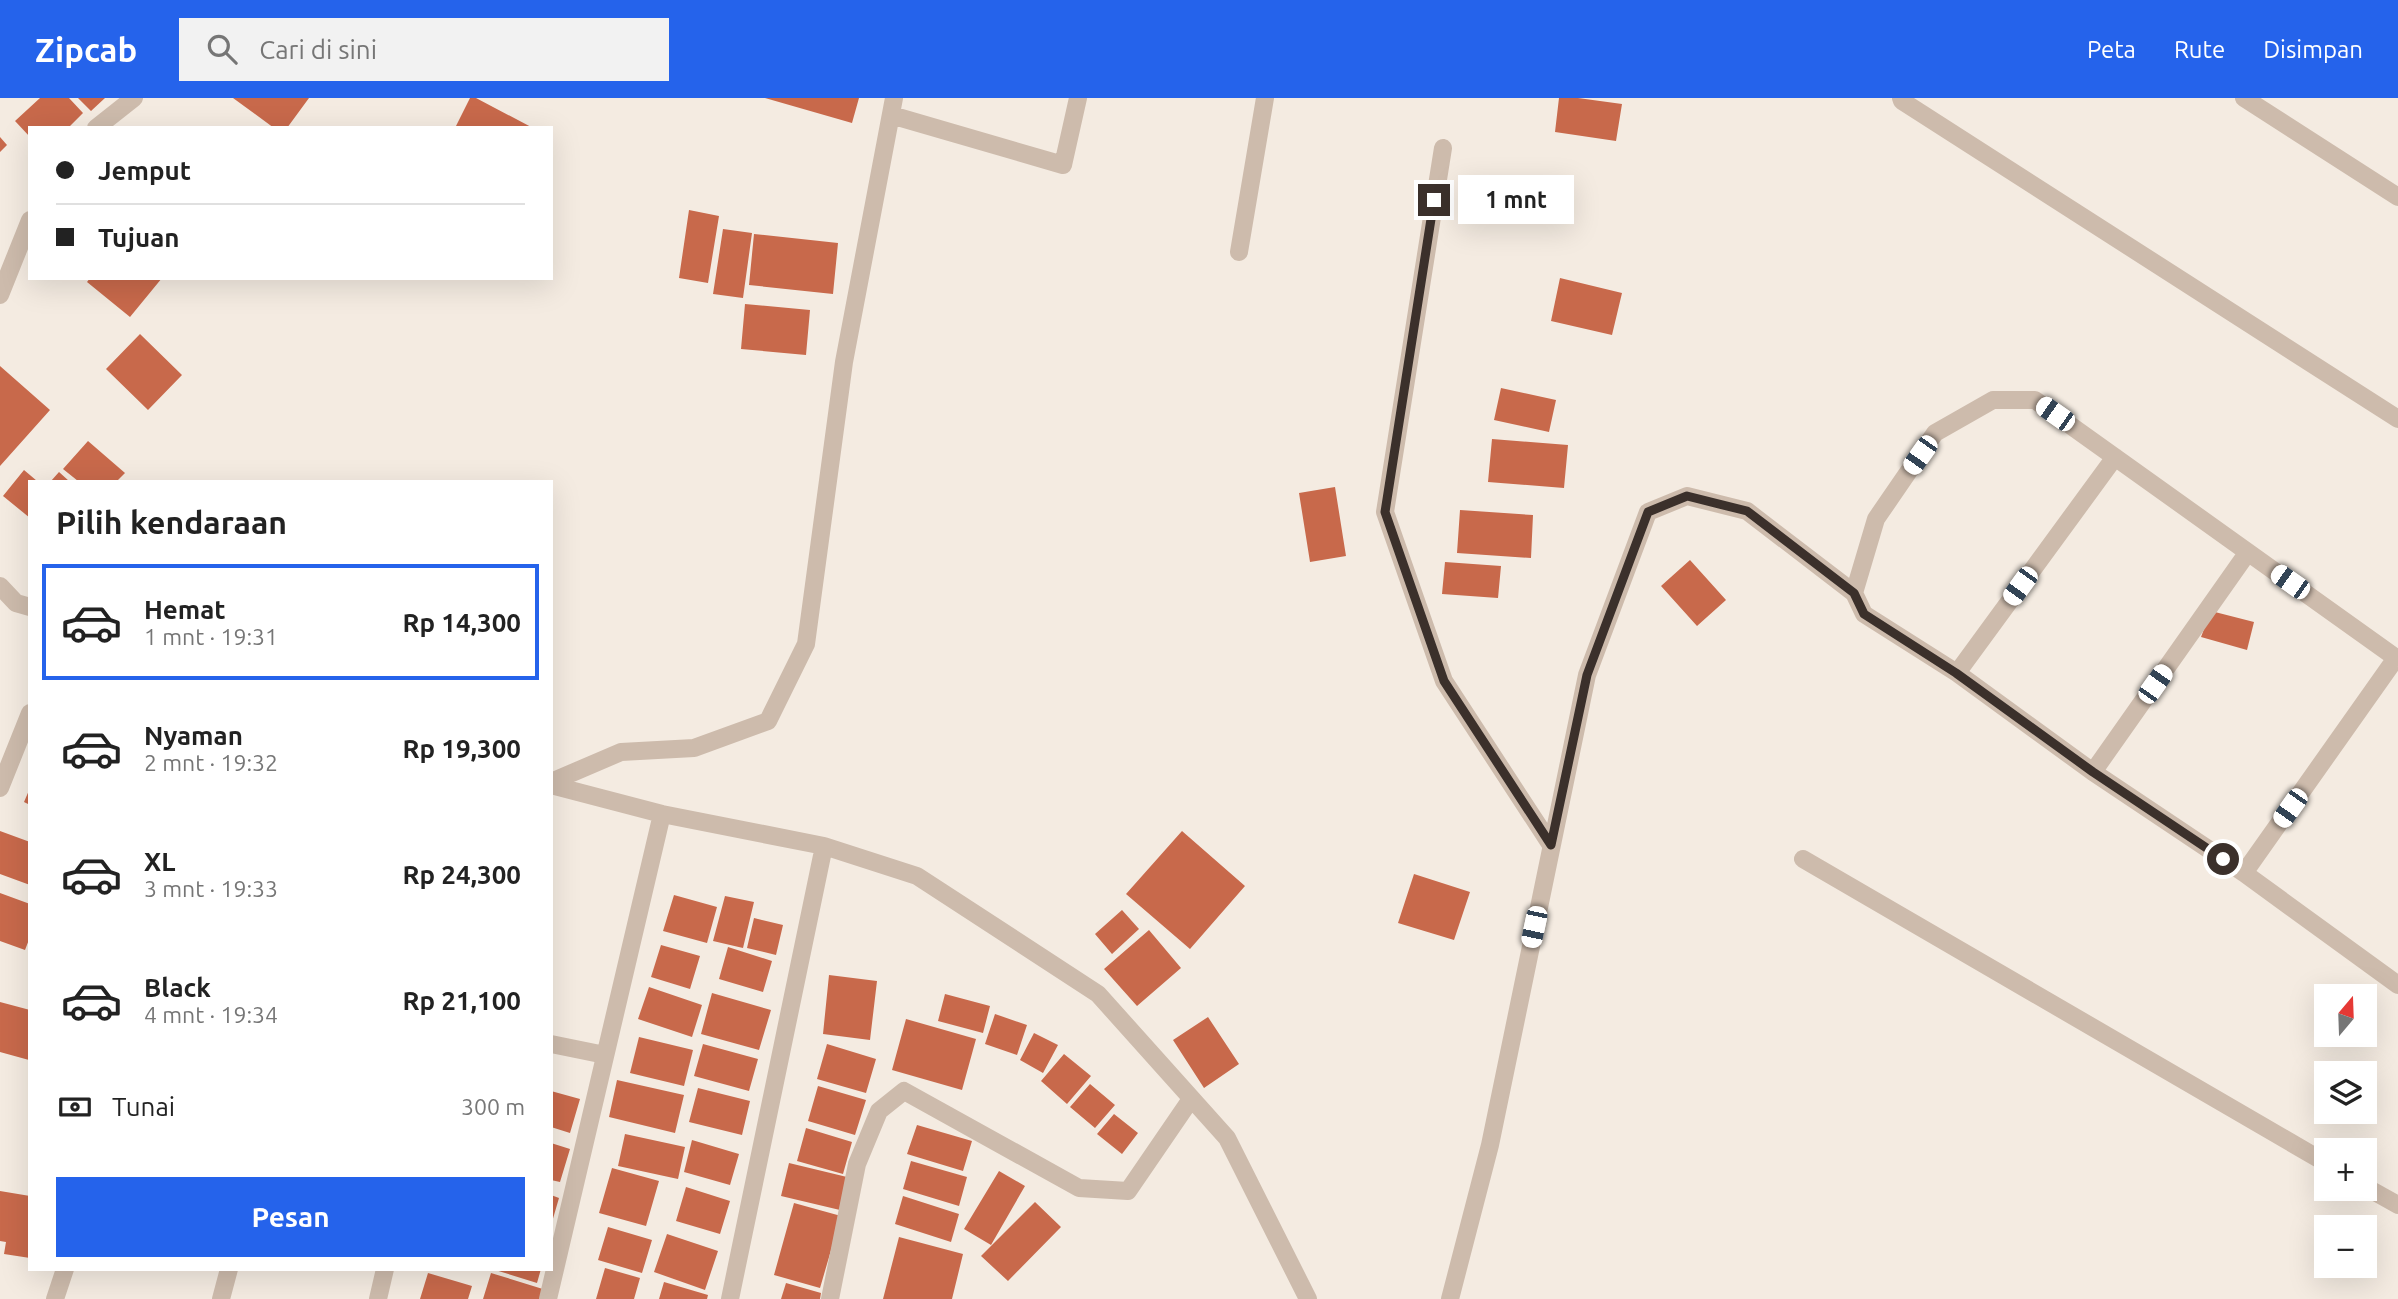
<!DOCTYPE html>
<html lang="id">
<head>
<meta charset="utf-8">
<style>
  :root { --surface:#fff; --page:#f2f2f2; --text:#222; --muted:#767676; --line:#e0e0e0; --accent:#2563eb }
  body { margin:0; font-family:Ubuntu,sans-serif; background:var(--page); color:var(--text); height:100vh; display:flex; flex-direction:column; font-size:26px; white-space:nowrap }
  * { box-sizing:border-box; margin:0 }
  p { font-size:23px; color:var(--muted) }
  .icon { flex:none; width:38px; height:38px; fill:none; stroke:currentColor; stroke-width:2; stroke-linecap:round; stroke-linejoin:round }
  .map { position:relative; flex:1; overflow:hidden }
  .side { position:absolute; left:28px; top:382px; width:525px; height:791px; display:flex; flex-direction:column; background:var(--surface); border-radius:0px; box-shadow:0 7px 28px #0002 }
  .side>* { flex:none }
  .banner { position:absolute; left:28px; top:28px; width:525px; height:154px; border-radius:0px; box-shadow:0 7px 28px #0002; display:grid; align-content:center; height:154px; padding:0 28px; background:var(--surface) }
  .needle { width:46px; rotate:19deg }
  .fabs { position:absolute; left:2314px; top:886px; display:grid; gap:14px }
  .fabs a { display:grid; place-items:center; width:63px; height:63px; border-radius:0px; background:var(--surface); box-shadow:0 7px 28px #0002; font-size:35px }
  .end { position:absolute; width:32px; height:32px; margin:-16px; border:9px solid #3b302b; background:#fff; box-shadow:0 0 0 4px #fff }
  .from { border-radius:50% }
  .bubble { position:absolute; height:49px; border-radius:0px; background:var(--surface); box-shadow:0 7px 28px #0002; font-size:23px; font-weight:700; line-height:49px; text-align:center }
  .car { position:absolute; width:21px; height:42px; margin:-21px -10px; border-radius:9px; box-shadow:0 0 5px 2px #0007; background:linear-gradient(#fff 24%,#345 0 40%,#fff 0 76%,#345 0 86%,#fff 0) }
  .banner b { display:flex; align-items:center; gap:24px; height:66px; font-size:26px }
  .banner b+b { border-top:2px solid var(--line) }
  .banner i { width:18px; height:18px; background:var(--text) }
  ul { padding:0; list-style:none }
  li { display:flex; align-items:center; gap:21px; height:116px; margin:0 14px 10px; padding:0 14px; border:4px solid transparent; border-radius:0px }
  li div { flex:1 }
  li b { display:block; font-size:26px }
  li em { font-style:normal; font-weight:700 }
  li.current { border-color:var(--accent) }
  li>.icon { width:63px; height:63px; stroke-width:1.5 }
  h2 { padding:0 28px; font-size:32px; line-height:84px }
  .pay { display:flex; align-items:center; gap:18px; height:77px; padding:0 28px; font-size:26px }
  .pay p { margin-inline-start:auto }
  .button { display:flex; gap:14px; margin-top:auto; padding:14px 28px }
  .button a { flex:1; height:80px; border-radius:0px; background:var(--accent); color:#fff; font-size:28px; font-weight:700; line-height:80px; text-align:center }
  header { display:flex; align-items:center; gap:42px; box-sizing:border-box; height:98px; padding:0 35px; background:var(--accent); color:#fff }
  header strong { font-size:33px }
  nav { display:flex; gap:38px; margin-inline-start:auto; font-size:24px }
  .search { width:490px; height:63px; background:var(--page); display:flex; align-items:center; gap:18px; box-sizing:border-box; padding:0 24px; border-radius:0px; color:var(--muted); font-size:26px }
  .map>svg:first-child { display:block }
</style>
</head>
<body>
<header>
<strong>Zipcab</strong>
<div class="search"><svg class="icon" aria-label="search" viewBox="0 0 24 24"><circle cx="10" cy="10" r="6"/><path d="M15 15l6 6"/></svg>Cari di sini</div>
<nav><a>Peta</a><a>Rute</a><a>Disimpan</a></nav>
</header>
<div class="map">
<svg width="2398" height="1201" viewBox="0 0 2398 1201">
  <rect width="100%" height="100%" fill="#f4ebe1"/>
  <!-- building -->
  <path fill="#c8694b" d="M 40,0 L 69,0 L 83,15 L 68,30 L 30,30 L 30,39 L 15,23 Z
    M 78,0 L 105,0 L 91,13 Z
    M 233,0 L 309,0 L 287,30 L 274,30 Z
    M 470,0 L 476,0 L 533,30 L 455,30 Z
    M 765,0 L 859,0 L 852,25 Z
    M 1559,0 L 1578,0 L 1622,6 L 1616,43 L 1555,34 Z
    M 0,39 L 7,47 L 0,54 Z
    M 689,112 L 719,118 L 708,185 L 679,180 Z
    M 723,131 L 752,135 L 743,200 L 713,196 Z
    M 754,136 L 838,145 L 833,196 L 749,187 Z
    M 90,180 L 162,180 L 130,219 L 87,184 Z
    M 1560,180 L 1622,195 L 1612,237 L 1551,223 Z
    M 745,206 L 810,212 L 806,257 L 741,251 Z
    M 140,236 L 182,277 L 148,312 L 106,271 Z
    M 0,268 L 50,312 L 0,368 Z
    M 1501,290 L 1556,302 L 1549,334 L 1494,322 Z
    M 1492,341 L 1568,347 L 1564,390 L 1488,384 Z
    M 88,343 L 125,375 L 117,383 L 78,383 L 63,371 Z
    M 24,372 L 37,383 L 30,383 L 30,420 L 3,398 Z
    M 59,374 L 69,383 L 51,383 Z
    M 1335,389 L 1346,458 L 1310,464 L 1299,395 Z
    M 1460,412 L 1533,417 L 1531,460 L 1457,455 Z
    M 1690,462 L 1726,502 L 1697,528 L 1661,488 Z
    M 1445,464 L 1501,468 L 1498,500 L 1442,496 Z
    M 2211,513 L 2254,524 L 2247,552 L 2201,539 Z
    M 30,690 L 30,707 L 24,704 Z
    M 0,733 L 30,744 L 30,787 L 0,776 Z
    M 1182,733 L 1245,788 L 1190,851 L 1126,796 Z
    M 1414,776 L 1470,794 L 1454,842 L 1398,825 Z
    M 0,795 L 30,806 L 30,839 L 25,852 L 0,843 Z
    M 674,797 L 717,809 L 707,845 L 663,833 Z
    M 725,798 L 754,804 L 743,850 L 713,843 Z
    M 1122,812 L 1139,831 L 1112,856 L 1095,836 Z
    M 754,820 L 783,827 L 776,857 L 747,850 Z
    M 1149,832 L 1181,870 L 1137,908 L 1104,871 Z
    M 661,847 L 700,858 L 690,891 L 651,879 Z
    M 728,849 L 772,863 L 763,894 L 719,881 Z
    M 829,877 L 877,883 L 870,942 L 823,936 Z
    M 649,889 L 702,907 L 692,939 L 638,921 Z
    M 712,895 L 771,912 L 759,952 L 701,936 Z
    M 945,896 L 990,908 L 983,935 L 938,923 Z
    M 0,904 L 30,912 L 29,962 L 0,954 Z
    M 995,916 L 1027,927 L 1017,957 L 985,946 Z
    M 1208,919 L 1239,966 L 1204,990 L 1173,942 Z
    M 906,921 L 976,941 L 962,992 L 892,972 Z
    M 1034,935 L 1058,947 L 1043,975 L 1020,962 Z
    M 639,939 L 693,952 L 684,988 L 630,975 Z
    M 703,946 L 758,961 L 749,993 L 694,978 Z
    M 827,946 L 876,961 L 866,995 L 817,981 Z
    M 1064,956 L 1091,978 L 1067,1006 L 1041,983 Z
    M 617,982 L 684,997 L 675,1035 L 609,1019 Z
    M 1090,986 L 1115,1007 L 1095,1030 L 1070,1009 Z
    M 818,988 L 866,1002 L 855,1037 L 808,1023 Z
    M 698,990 L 750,1003 L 742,1037 L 689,1024 Z
    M 551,993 L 580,1001 L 570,1035 L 551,1029 Z
    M 1114,1016 L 1138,1035 L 1122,1056 L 1097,1036 Z
    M 917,1027 L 972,1043 L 963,1073 L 907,1056 Z
    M 806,1030 L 852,1044 L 843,1076 L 797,1063 Z
    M 625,1036 L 685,1049 L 678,1081 L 618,1068 Z
    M 692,1042 L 739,1056 L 730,1087 L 684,1074 Z
    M 551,1045 L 570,1051 L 560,1084 L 551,1082 Z
    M 911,1063 L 967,1079 L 959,1108 L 903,1091 Z
    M 789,1065 L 847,1079 L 840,1112 L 781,1098 Z
    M 612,1070 L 659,1083 L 646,1128 L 599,1115 Z
    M 999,1073 L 1025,1088 L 991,1147 L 964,1131 Z
    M 686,1089 L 730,1103 L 720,1136 L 676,1123 Z
    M 0,1093 L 30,1098 L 30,1160 L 4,1156 L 6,1144 L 0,1143 Z
    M 551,1097 L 559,1100 L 552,1124 L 551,1124 Z
    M 903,1098 L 959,1116 L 951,1144 L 895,1126 Z
    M 1035,1104 L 1061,1129 L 1008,1183 L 981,1158 Z
    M 794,1105 L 841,1118 L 820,1190 L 774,1177 Z
    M 608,1129 L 652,1142 L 642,1175 L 598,1162 Z
    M 667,1136 L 718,1153 L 705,1192 L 654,1174 Z
    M 899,1139 L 963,1156 L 952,1201 L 883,1201 Z
    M 605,1170 L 640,1180 L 634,1201 L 596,1201 Z
    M 492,1171 L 541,1171 L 537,1185 Z
    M 428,1175 L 472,1188 L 468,1201 L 420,1201 Z
    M 491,1175 L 546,1192 L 543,1201 L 483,1201 Z
    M 664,1184 L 708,1197 L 707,1201 L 659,1201 Z
    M 786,1185 L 821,1195 L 820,1201 L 781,1201 Z"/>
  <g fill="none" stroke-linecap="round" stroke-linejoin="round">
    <!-- street -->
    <path stroke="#cdbbac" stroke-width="18" d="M 1901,0 L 1902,3 L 2398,321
      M 2244,0 L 2398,99
      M 891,17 L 1063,67 L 1078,0
      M 96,30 L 134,0
      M 1443,50 L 1385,414 L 1444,583 L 1551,747
      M 1239,154 L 1265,0
      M 0,197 L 30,122
      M 0,488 L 16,505 L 30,509
      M 2398,562 L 2396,560 L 2244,775 L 2398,887
      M 1957,575 L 2115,359
      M 2093,674 L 2248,454
      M 551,684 L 621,654 L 694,650 L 768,623 L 806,546 L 844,264 L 894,0
      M 551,687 L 662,716 L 824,748 L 917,778 L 1098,896 L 1227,1040 L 1308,1201
      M 0,690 L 30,615
      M 1803,761 L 2326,1065
      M 2244,775 L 2093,674 L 1957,575 L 1864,516 L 1854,495 L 1876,421 L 1935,335 L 1993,302 L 2035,302 L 2396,560
      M 551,946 L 605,957
      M 2364,1088 L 2398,1107
      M 55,1201 L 65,1171
      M 221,1201 L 229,1171
      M 378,1201 L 385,1171
      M 548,1201 L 662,716
      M 730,1201 L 824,748
      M 830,1201 L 857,1066 L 879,1013 L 904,993 L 1079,1090 L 1128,1093 L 1191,1001
      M 1450,1201 L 1490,1047 L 1587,577 L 1648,414 L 1687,398 L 1747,413 L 1854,495"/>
  </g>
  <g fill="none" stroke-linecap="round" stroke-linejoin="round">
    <!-- route -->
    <path stroke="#3b302b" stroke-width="9" d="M 1434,102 L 1385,414 L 1444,583 L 1551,747 L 1587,577 L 1648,414 L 1687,398 L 1747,413 L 1854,495 L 1864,516 L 1956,575 L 2093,674 L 2223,761"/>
  </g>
</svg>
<div class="fabs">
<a><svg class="needle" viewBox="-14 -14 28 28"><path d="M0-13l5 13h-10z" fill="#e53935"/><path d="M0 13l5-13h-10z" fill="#767676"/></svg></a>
<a><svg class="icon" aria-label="layers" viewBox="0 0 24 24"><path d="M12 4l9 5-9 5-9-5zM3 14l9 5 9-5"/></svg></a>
<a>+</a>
<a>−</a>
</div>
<i class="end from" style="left:2223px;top:761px"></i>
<i class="end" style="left:1434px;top:102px"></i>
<div class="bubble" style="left:1458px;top:77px;width:116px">1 mnt</div>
<i class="car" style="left:2055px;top:316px;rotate:305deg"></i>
<i class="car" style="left:1920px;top:357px;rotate:215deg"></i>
<i class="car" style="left:2290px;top:484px;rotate:305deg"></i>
<i class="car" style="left:2020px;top:488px;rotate:216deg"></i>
<i class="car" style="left:2155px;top:586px;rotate:35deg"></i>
<i class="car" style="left:2290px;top:710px;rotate:215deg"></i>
<i class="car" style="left:1534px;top:829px;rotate:192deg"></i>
<div class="banner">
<b><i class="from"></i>Jemput</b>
<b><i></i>Tujuan</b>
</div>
<section class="side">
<h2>Pilih kendaraan</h2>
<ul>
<li class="current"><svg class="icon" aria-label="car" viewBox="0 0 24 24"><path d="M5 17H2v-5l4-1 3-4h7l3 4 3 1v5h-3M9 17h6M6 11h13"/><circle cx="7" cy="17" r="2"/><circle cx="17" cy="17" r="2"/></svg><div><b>Hemat</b><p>1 mnt · 19:31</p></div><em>Rp 14,300</em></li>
<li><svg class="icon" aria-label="car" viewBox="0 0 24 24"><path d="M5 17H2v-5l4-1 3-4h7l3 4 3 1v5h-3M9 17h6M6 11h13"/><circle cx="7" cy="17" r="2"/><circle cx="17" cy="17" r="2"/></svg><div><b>Nyaman</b><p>2 mnt · 19:32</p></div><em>Rp 19,300</em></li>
<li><svg class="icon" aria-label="car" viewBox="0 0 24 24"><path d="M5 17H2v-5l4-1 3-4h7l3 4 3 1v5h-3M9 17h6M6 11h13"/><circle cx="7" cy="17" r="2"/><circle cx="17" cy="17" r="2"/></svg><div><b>XL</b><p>3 mnt · 19:33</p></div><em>Rp 24,300</em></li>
<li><svg class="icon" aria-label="car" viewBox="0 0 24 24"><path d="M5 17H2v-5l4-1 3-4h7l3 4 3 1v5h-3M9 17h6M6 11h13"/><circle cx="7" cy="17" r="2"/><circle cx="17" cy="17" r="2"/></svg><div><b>Black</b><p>4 mnt · 19:34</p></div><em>Rp 21,100</em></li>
</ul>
<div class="pay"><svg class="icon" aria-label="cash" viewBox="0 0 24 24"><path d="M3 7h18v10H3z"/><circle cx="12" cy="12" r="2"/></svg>Tunai<p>300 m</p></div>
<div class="button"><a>Pesan</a></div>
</section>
</div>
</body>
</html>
